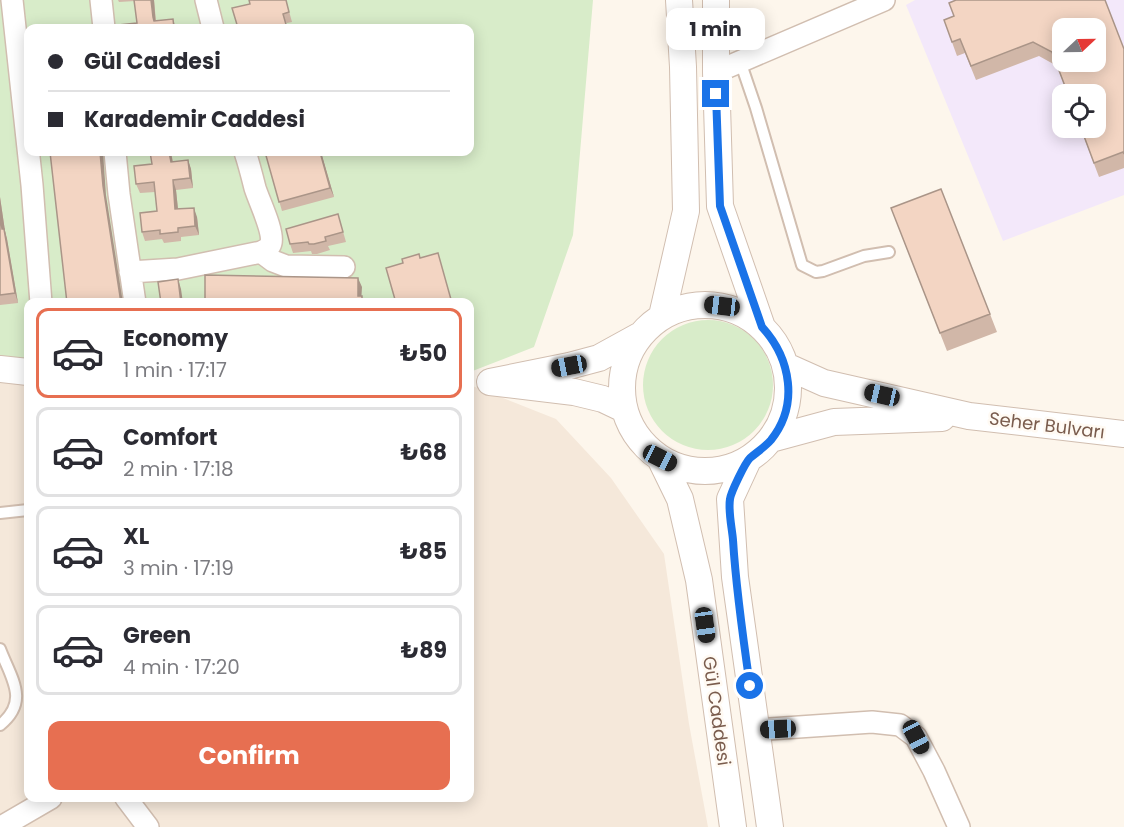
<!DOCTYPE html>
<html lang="en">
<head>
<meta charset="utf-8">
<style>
  :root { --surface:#fff; --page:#f7f7f7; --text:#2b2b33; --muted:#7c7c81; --line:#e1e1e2; --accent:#e76f51 }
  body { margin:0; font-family:Poppins,sans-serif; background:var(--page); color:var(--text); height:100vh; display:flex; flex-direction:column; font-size:22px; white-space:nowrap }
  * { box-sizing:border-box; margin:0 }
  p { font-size:20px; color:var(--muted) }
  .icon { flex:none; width:33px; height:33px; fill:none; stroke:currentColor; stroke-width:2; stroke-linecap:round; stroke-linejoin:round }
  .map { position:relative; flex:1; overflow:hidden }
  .panel { position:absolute; left:24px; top:298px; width:450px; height:504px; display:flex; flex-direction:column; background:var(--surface); border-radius:12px; box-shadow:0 3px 15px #0003 }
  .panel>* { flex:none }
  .banner { position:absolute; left:24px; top:24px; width:450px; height:132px; border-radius:12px; box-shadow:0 3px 15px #0003; display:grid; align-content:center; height:132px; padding:0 24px; background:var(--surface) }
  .needle { width:39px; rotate:68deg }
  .tools { position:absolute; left:1052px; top:18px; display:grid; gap:12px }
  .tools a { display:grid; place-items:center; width:54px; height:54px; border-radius:12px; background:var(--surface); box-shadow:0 3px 15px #0003; font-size:30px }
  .end { position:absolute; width:27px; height:27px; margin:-14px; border:8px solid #1a73e8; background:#fff; box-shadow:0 0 0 3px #fff }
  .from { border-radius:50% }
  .bubble { position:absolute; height:42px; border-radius:12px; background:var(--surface); box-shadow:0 3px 15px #0003; font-size:20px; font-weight:700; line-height:42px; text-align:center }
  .car { position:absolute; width:18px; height:36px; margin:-18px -9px; border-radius:8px; box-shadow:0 0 4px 2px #0007; background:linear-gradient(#222 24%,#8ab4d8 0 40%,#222 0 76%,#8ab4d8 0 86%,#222 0) }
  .banner b { display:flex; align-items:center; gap:21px; height:57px; font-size:22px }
  .banner b+b { border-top:2px solid var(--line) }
  .banner i { width:15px; height:15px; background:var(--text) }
  ul { padding:10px 0 0; list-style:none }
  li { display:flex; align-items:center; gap:18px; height:90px; margin:0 12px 9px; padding:0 12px; border:3px solid var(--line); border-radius:12px }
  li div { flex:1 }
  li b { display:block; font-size:22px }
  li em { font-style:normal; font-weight:700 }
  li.active { border-color:var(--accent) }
  li>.icon { width:54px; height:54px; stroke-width:1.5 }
  .primary-button { display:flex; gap:12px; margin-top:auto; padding:12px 24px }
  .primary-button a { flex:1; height:69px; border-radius:12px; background:var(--accent); color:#fff; font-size:24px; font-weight:700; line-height:69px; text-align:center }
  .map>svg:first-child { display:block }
</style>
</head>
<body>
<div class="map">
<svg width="1124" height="827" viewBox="0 0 1124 827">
  <rect width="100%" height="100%" fill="#fdf6ec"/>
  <!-- residential -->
  <path fill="#f5e8da" d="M 0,370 L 28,373 L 28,798 L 470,798 L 470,385 L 556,419 L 611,478 L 664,554 L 689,724 L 708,827 L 0,827 Z"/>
  <!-- education -->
  <path fill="#f3e8fa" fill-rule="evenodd" d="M 915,0 L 1124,0 L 1124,195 L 1003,241 L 906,5 ZM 1062,28 L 1095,28 L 1095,62 L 1062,62 ZM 1062,94 L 1095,94 L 1095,128 L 1062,128 Z"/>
  <!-- green -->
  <path fill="#d8ecc9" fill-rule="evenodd" d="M 0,0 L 593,0 L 573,235 L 534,347 L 470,372 L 470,303 L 28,303 L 28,373 L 0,370 ZM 28,28 L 470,28 L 470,152 L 28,152 Z
    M643 385a65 65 0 1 1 130 0a65 65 0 1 1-130 0Z"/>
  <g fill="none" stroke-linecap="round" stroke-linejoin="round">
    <defs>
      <path id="service" d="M 740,61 L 756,108 L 802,265 L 816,272 L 823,271 L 864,256 L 889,252
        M 0,513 L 28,510
        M 0,649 C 11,678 30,701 0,725"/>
      <path id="minor" d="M 12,0 L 32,185 L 41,303
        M 101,0 L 104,28
        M 206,0 L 213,28
        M 716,72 L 884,0
        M 115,152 L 119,194 L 135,303
        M 261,252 L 273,261 L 286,266 L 344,267
        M 130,272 L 178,269 L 261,252 C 265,250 270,248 271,243 C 274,231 259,201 255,188 C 252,176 249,164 245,152
        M 756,730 L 872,722 L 900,725 L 916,737 L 934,771 L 959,827
        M 126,798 L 148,827
        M 1,827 L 51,798"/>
      <path id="tertiary" d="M 716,0 L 716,72 L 720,206 L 762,327
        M622 388a83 83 0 1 1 166 0a83 83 0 1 1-166 0Z
        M 662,316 L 686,211 L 683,67 L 679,0
        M 786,366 L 824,383 L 969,416 L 1124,434
        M 0,369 L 28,372
        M 624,409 L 603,399 L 574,392 L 490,382 L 569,366 L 599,358 L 639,336
        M 771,439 L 834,422 L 942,418
        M 660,458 L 680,499 L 699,580 L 733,827
        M 748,460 L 730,499 L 735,577 L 770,827"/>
    </defs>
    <!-- service casing -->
    <use href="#service" stroke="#d1beb0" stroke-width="14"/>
    <!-- minor casing -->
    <use href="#minor" stroke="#d1beb0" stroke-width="24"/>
    <!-- tertiary casing -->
    <use href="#tertiary" stroke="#d1beb0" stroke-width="28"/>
    <!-- service -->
    <use href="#service" stroke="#fff" stroke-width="10"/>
    <!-- minor -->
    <use href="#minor" stroke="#fff" stroke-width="21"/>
    <!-- tertiary -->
    <use href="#tertiary" stroke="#fff" stroke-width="26"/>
  </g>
  <!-- wall -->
  <path fill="#d1b7a8" d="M 118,0 L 154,0 L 156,21 L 173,19 L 176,28 L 120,28 L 137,23 L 135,1 L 119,2 Z
    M 249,0 L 286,0 L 292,22 L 287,23 L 250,4 Z
    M 944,20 L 1124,49 L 1124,168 L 1099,177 L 1057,66 L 1039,56 L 976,80 L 965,53 L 957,56 Z
    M 171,152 L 173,162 L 188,160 L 191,169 L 193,188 L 176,190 L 178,209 L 197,217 L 199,235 L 181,237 L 181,241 L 164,243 L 162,239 L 145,241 L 142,232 L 157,211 L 155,192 L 140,193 L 136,184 L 152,164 Z
    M 265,152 L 321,152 L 334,197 L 282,211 Z
    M 0,197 L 5,231 L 7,239 L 18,303 L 0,305 Z
    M 891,208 L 990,314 L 997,332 L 947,351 Z
    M 338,214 L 346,242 L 328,246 L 330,250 L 317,254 L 312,254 L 311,251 L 293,253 L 290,244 Z"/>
  <!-- shaded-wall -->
  <path fill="#aa9588" d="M 151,0 L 154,0 L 156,27 L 153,17 Z
    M 100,152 L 103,152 L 106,195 L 123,303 L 121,303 L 103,186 Z
    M 169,152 L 171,152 L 174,171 L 171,162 Z
    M 320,152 L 321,152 L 334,197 L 330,188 Z
    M 188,160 L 191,169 L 193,188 L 190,178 Z
    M 173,180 L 176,190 L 179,219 L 175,209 Z
    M 0,197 L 5,231 L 7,239 L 18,303 L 15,293 L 2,229 L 0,213 Z
    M 194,208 L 197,217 L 199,235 L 195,226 Z
    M 358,278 L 362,287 L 361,303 L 358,296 Z
    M 178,279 L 181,289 L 183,303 L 181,303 Z"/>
  <!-- building -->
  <path fill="#f3d5c3" stroke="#aa9588" stroke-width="1.5" fill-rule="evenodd" d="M 134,0 L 151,0 L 153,17 L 154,21 L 173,19 L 174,28 L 120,28 L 119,25 L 137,23 Z
    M 249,0 L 286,0 L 289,12 L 283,14 L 287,28 L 238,28 L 232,8 L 250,4 Z
    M 956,0 L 1105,0 L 1124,49 L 1124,154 L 1123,152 L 1094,163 L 1081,128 L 1095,128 L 1095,94 L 1068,94 L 1052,52 L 1033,42 L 971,66 L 960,39 L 952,42 L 944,20 L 954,16 L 949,3 ZM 1062,28 L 1095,28 L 1095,62 L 1062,62 Z
    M 50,152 L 100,152 L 103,186 L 121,303 L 67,303 Z
    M 150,152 L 169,152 L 171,162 L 188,160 L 190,178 L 173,180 L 175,209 L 194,208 L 195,226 L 178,228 L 178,232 L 160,234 L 160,230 L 142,232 L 140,213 L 157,211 L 154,182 L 136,184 L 134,166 L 152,164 Z
    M 265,152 L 320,152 L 330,188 L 279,202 Z
    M 941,189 L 990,314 L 940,333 L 891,208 Z
    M 0,213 L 2,229 L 4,229 L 15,293 L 0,295 Z
    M 338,214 L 343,232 L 325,237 L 326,241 L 314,244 L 309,244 L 308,242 L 290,244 L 286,229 Z
    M 438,253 L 452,303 L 396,303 L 386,268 L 403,263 L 402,259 L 419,254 L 420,258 Z
    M 205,275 L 358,278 L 358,296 L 362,296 L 362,303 L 205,303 Z
    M 178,279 L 181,303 L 161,303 L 158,282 Z"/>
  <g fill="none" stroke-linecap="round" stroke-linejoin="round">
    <!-- route -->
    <path stroke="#1a73e8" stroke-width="8" d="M 716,94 L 720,206 L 762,327 C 791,359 799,405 771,440 C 765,447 757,452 750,458 C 745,463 731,492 730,499 C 728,511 732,528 733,540 C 736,589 743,638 750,686"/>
  </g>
  <g text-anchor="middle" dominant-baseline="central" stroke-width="5" stroke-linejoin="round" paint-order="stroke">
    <!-- street labels -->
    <g font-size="18" fill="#7a5c4d" stroke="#fffaf3">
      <text transform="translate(1047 425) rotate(7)">Seher Bulvarı</text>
      <text transform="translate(717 711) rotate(82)">Gül Caddesi</text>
    </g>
  </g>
</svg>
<div class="tools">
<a><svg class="needle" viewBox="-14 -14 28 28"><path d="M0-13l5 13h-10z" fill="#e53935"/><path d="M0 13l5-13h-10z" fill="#7c7c81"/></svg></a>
<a><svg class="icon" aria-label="locate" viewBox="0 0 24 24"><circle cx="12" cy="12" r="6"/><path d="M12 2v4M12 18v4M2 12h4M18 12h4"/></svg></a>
</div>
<i class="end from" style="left:750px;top:686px"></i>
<i class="end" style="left:716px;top:94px"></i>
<div class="bubble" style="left:666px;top:8px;width:99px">1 min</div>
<i class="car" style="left:722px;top:306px;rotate:277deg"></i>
<i class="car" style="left:569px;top:366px;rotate:259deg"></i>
<i class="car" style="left:882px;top:395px;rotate:283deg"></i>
<i class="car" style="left:660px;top:458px;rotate:117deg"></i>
<i class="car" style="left:705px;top:625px;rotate:172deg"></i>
<i class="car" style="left:778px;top:729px;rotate:267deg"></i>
<i class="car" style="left:916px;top:737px;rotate:152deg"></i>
<div class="banner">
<b><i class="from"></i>Gül Caddesi</b>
<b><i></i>Karademir Caddesi</b>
</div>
<section class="panel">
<ul>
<li class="active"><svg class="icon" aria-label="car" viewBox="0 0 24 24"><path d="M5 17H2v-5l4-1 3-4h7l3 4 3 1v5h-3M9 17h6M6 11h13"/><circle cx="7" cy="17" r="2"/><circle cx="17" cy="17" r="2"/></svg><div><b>Economy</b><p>1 min · 17:17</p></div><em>₺50</em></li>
<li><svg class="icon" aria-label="car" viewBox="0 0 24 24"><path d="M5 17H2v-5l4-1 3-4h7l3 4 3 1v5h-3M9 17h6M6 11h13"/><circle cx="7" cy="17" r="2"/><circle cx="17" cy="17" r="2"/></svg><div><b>Comfort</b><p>2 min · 17:18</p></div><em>₺68</em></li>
<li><svg class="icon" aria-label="car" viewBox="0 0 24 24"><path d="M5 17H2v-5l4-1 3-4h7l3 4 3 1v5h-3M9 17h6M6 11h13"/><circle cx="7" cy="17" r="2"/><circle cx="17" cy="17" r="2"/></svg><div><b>XL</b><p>3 min · 17:19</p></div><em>₺85</em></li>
<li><svg class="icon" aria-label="car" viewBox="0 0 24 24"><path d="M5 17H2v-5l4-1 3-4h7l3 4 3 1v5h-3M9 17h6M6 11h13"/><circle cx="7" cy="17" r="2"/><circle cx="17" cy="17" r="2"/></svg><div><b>Green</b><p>4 min · 17:20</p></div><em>₺89</em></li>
</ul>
<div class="primary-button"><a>Confirm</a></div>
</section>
</div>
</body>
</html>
